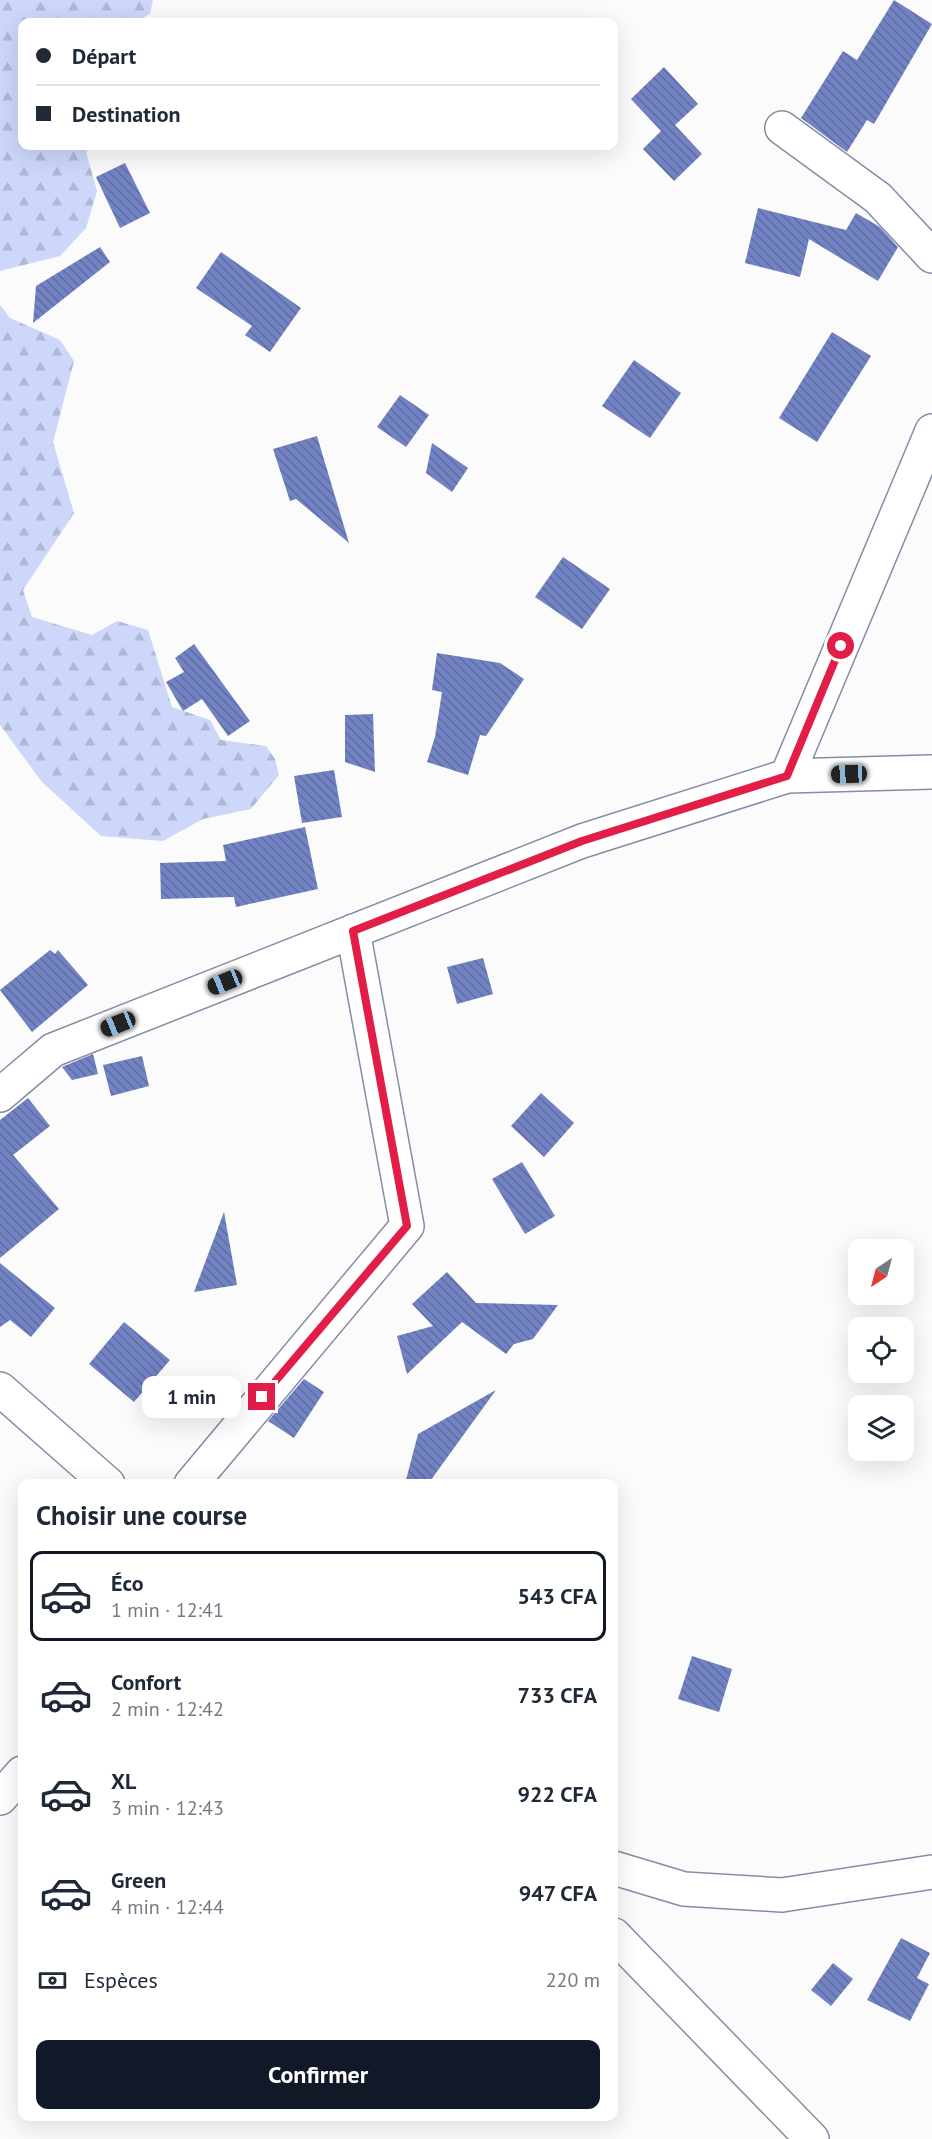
<!DOCTYPE html>
<html lang="fr">
<head>
<meta charset="utf-8">
<style>
  :root { --surface:#fff; --page:#f2f2f3; --text:#1f2937; --muted:#747a83; --line:#e0e1e3; --accent:#111827 }
  body { margin:0; font-family:"PT Sans",sans-serif; background:var(--page); color:var(--text); height:100vh; display:flex; flex-direction:column; font-size:22px; white-space:nowrap }
  * { box-sizing:border-box; margin:0 }
  p { font-size:20px; color:var(--muted) }
  .icon { flex:none; width:33px; height:33px; fill:none; stroke:currentColor; stroke-width:2; stroke-linecap:round; stroke-linejoin:round }
  .map { position:relative; flex:1; overflow:hidden }
  .sheet { position:absolute; left:18px; top:1479px; width:600px; height:642px; display:flex; flex-direction:column; background:var(--surface); border-radius:12px; box-shadow:0 6px 24px #0002 }
  .sheet>* { flex:none }
  .banner { position:absolute; left:18px; top:18px; width:600px; height:132px; border-radius:12px; box-shadow:0 6px 24px #0002; display:grid; align-content:center; height:132px; padding:0 18px; background:var(--surface) }
  .needle { width:39px; rotate:216deg }
  .tools { position:absolute; left:848px; top:1239px; display:grid; gap:12px }
  .tools a { display:grid; place-items:center; width:66px; height:66px; border-radius:12px; background:var(--surface); box-shadow:0 6px 24px #0002; font-size:30px }
  .end { position:absolute; width:27px; height:27px; margin:-14px; border:8px solid #e11d48; background:#fff; box-shadow:0 0 0 3px #fff }
  .from { border-radius:50% }
  .bubble { position:absolute; height:42px; border-radius:12px; background:var(--surface); box-shadow:0 6px 24px #0002; font-size:20px; font-weight:800; line-height:42px; text-align:center }
  .car { position:absolute; width:18px; height:36px; margin:-18px -9px; border-radius:8px; box-shadow:0 0 4px 2px #0007; background:linear-gradient(#222 24%,#8ab4d8 0 40%,#222 0 76%,#8ab4d8 0 86%,#222 0) }
  .banner b { display:flex; align-items:center; gap:21px; height:57px; font-size:22px }
  .banner b+b { border-top:2px solid var(--line) }
  .banner i { width:15px; height:15px; background:var(--text) }
  ul { padding:0; list-style:none }
  li { display:flex; align-items:center; gap:18px; height:90px; margin:0 12px 9px; padding:0 6px; border:3px solid transparent; border-radius:12px }
  li div { flex:1 }
  li b { display:block; font-size:22px }
  li em { font-style:normal; font-weight:800 }
  li.selected { border-color:var(--accent) }
  li>.icon { width:54px; height:54px; stroke-width:1.5 }
  h2 { padding:0 18px; font-size:27px; line-height:72px }
  .pay { display:flex; align-items:center; gap:15px; height:66px; padding:0 18px; font-size:22px }
  .pay p { margin-inline-start:auto }
  .primary-button { display:flex; gap:12px; margin-top:auto; padding:12px 18px }
  .primary-button a { flex:1; height:69px; border-radius:12px; background:var(--accent); color:#fff; font-size:24px; font-weight:800; line-height:69px; text-align:center }
  .map>svg:first-child { display:block }
</style>
</head>
<body>
<div class="map">
<svg width="932" height="2139" viewBox="0 0 932 2139">
  <defs>
    <pattern id="forest-firs" width="22" height="20" patternUnits="userSpaceOnUse" patternTransform="scale(1.5)"><rect width="22" height="20" fill="#ccd7fa"/><path d="M5 1l3.5 6h-7zM16 11l3.5 6h-7z" fill="#afb9d7"/></pattern>
    <pattern id="building-back-hatch" width="6" height="6" patternUnits="userSpaceOnUse" patternTransform="scale(1.5)"><rect width="6" height="6" fill="#7283c4"/><path d="M-1 5l2 2M0 0l6 6M5-1l2 2" fill="none" stroke="#5e6ca0"/></pattern>
  </defs>
  <rect width="100%" height="100%" fill="#fbfbfb"/>
  <!-- forest -->
  <path fill="url(#forest-firs)" d="M 0,0 L 153,0 L 150,14 L 135,22 L 22,22 L 22,146 L 95,146 L 86,152 L 97,191 L 86,228 L 60,256 L 0,271 Z
    M 0,305 L 10,318 L 60,340 L 74,361 L 53,442 L 74,513 L 23,590 L 32,617 L 92,635 L 117,621 L 148,630 L 172,707 L 210,720 L 221,740 L 266,746 L 275,759 L 279,775 L 251,809 L 203,819 L 163,841 L 101,836 L 42,782 L 0,725 Z"/>
  <!-- building -->
  <path fill="url(#building-back-hatch)" d="M 894,0 L 932,24 L 874,124 L 867,120 L 847,152 L 801,118 L 843,51 L 857,60 Z
    M 664,67 L 698,104 L 675,125 L 702,154 L 674,181 L 643,149 L 661,131 L 631,99 Z
    M 125,163 L 150,213 L 120,228 L 96,177 Z
    M 758,208 L 846,230 L 856,213 L 880,227 L 898,247 L 878,281 L 809,239 L 800,277 L 745,263 Z
    M 100,247 L 110,262 L 33,323 L 36,286 Z
    M 221,252 L 301,308 L 270,352 L 245,335 L 252,326 L 196,288 Z
    M 832,332 L 871,356 L 817,442 L 779,418 Z
    M 634,360 L 681,393 L 650,438 L 602,406 Z
    M 400,395 L 429,415 L 406,447 L 377,427 Z
    M 317,436 L 349,543 L 296,499 L 290,501 L 273,449 Z
    M 432,443 L 468,468 L 452,492 L 426,473 Z
    M 563,557 L 610,589 L 582,629 L 535,597 Z
    M 194,644 L 250,721 L 228,736 L 202,699 L 183,711 L 166,682 L 184,672 L 175,658 Z
    M 437,653 L 500,663 L 524,679 L 486,736 L 480,735 L 468,775 L 427,762 L 435,737 L 442,692 L 432,690 Z
    M 373,714 L 375,772 L 345,762 L 345,715 Z
    M 334,770 L 342,817 L 302,823 L 294,776 Z
    M 305,827 L 318,889 L 236,907 L 234,897 L 161,899 L 160,863 L 226,861 L 223,845 Z
    M 50,950 L 55,954 L 58,950 L 88,985 L 32,1032 L 0,990 Z
    M 483,958 L 493,994 L 457,1004 L 447,967 Z
    M 93,1054 L 98,1074 L 72,1080 L 62,1067 Z
    M 142,1056 L 149,1086 L 111,1096 L 103,1065 Z
    M 541,1093 L 574,1123 L 544,1157 L 511,1126 Z
    M 28,1098 L 50,1126 L 13,1155 L 59,1209 L 0,1258 L 0,1120 Z
    M 522,1162 L 555,1216 L 525,1234 L 492,1179 Z
    M 224,1212 L 237,1285 L 194,1292 Z
    M 0,1263 L 55,1308 L 31,1337 L 10,1320 L 0,1327 Z
    M 447,1272 L 476,1303 L 558,1305 L 533,1339 L 514,1344 L 506,1354 L 462,1322 L 407,1374 L 397,1336 L 433,1326 L 412,1304 Z
    M 124,1322 L 170,1360 L 134,1402 L 89,1364 Z
    M 304,1379 L 324,1392 L 294,1438 L 268,1421 Z
    M 496,1390 L 428,1484 L 405,1484 L 418,1434 Z
    M 692,1656 L 732,1669 L 719,1712 L 678,1699 Z
    M 901,1938 L 930,1953 L 917,1978 L 929,1984 L 910,2021 L 867,2000 Z
    M 833,1963 L 853,1979 L 831,2006 L 811,1990 Z"/>
  <g fill="none" stroke-linecap="round" stroke-linejoin="round">
    <defs>
      <path id="street" d="M 782,128 L 878,198 L 932,256
        M 787,776 L 932,431
        M 0,1095 L 53,1050 L 582,841 L 787,776 L 932,772
        M 0,1389 L 108,1484
        M 191,1484 L 407,1226 L 353,931
        M 0,1798 L 22,1773
        M 614,1868 L 684,1889 L 782,1895 L 932,1872
        M 614,1935 L 812,2139"/>
    </defs>
    <!-- street casing -->
    <use href="#street" stroke="#858da6" stroke-width="36"/>
    <!-- street -->
    <use href="#street" stroke="#fff" stroke-width="33"/>
  </g>
  <g fill="none" stroke-linecap="round" stroke-linejoin="round">
    <!-- route -->
    <path stroke="#e11d48" stroke-width="8" d="M 262,1397 L 407,1226 L 353,931 L 582,841 L 787,776 L 841,646"/>
  </g>
</svg>
<div class="tools">
<a><svg class="needle" viewBox="-14 -14 28 28"><path d="M0-13l5 13h-10z" fill="#e53935"/><path d="M0 13l5-13h-10z" fill="#747a83"/></svg></a>
<a><svg class="icon" aria-label="locate" viewBox="0 0 24 24"><circle cx="12" cy="12" r="6"/><path d="M12 2v4M12 18v4M2 12h4M18 12h4"/></svg></a>
<a><svg class="icon" aria-label="layers" viewBox="0 0 24 24"><path d="M12 4l9 5-9 5-9-5zM3 14l9 5 9-5"/></svg></a>
</div>
<i class="end from" style="left:841px;top:646px"></i>
<i class="end" style="left:262px;top:1397px"></i>
<div class="bubble" style="left:142px;top:1376px;width:99px">1 min</div>
<i class="car" style="left:849px;top:774px;rotate:268deg"></i>
<i class="car" style="left:225px;top:982px;rotate:248deg"></i>
<i class="car" style="left:118px;top:1024px;rotate:248deg"></i>
<div class="banner">
<b><i class="from"></i>Départ</b>
<b><i></i>Destination</b>
</div>
<section class="sheet">
<h2>Choisir une course</h2>
<ul>
<li class="selected"><svg class="icon" aria-label="car" viewBox="0 0 24 24"><path d="M5 17H2v-5l4-1 3-4h7l3 4 3 1v5h-3M9 17h6M6 11h13"/><circle cx="7" cy="17" r="2"/><circle cx="17" cy="17" r="2"/></svg><div><b>Éco</b><p>1 min · 12:41</p></div><em>543 CFA</em></li>
<li><svg class="icon" aria-label="car" viewBox="0 0 24 24"><path d="M5 17H2v-5l4-1 3-4h7l3 4 3 1v5h-3M9 17h6M6 11h13"/><circle cx="7" cy="17" r="2"/><circle cx="17" cy="17" r="2"/></svg><div><b>Confort</b><p>2 min · 12:42</p></div><em>733 CFA</em></li>
<li><svg class="icon" aria-label="car" viewBox="0 0 24 24"><path d="M5 17H2v-5l4-1 3-4h7l3 4 3 1v5h-3M9 17h6M6 11h13"/><circle cx="7" cy="17" r="2"/><circle cx="17" cy="17" r="2"/></svg><div><b>XL</b><p>3 min · 12:43</p></div><em>922 CFA</em></li>
<li><svg class="icon" aria-label="car" viewBox="0 0 24 24"><path d="M5 17H2v-5l4-1 3-4h7l3 4 3 1v5h-3M9 17h6M6 11h13"/><circle cx="7" cy="17" r="2"/><circle cx="17" cy="17" r="2"/></svg><div><b>Green</b><p>4 min · 12:44</p></div><em>947 CFA</em></li>
</ul>
<div class="pay"><svg class="icon" aria-label="cash" viewBox="0 0 24 24"><path d="M3 7h18v10H3z"/><circle cx="12" cy="12" r="2"/></svg>Espèces<p>220 m</p></div>
<div class="primary-button"><a>Confirmer</a></div>
</section>
</div>
</body>
</html>
